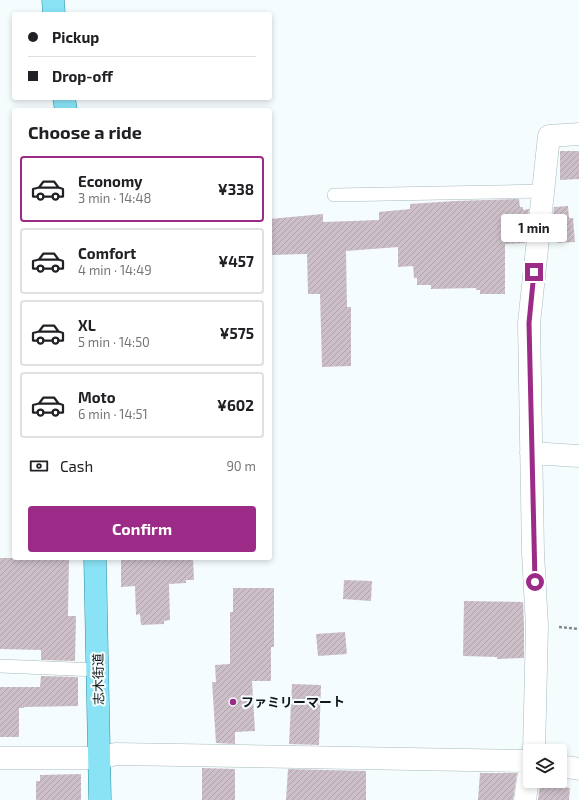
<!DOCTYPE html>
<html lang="en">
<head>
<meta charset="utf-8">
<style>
  :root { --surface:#fff; --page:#f2f2f2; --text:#202124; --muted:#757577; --line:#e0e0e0; --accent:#9c2a87 }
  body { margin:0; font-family:"Exo 2","Noto Sans JP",sans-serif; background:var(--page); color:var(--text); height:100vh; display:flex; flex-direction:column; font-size:15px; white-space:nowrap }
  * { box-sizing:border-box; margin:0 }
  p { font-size:13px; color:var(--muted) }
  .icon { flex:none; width:22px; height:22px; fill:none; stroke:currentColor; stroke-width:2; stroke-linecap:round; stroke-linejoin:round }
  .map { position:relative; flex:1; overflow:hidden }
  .sheet { position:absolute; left:12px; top:108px; width:260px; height:452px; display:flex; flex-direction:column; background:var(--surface); border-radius:4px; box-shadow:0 2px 6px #0003 }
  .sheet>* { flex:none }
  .guide { position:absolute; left:12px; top:12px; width:260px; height:88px; border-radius:4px; box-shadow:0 2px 6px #0003; display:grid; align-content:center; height:88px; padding:0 16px; background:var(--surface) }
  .controls { position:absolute; left:523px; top:744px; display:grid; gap:8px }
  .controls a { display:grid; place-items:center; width:44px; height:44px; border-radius:4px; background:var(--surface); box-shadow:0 2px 6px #0003; font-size:20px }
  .end { position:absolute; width:18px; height:18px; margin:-9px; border:5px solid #9c2a87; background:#fff; box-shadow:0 0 0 2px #fff }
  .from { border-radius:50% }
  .bubble { position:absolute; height:28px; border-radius:4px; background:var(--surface); box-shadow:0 2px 6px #0003; font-size:13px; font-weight:700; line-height:28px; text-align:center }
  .guide b { display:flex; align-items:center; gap:14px; height:38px; font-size:15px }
  .guide b+b { border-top:1px solid var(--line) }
  .guide i { width:10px; height:10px; background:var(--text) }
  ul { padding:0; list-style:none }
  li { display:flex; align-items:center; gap:12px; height:66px; margin:0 8px 6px; padding:0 8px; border:2px solid var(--line); border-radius:4px }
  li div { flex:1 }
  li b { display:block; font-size:15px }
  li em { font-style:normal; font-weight:700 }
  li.current { border-color:var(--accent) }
  li>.icon { width:36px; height:36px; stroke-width:1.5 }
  h2 { padding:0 16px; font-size:18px; line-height:48px }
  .pay { display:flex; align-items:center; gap:10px; height:44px; padding:0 16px; font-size:15px }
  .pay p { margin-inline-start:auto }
  .action { display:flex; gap:8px; margin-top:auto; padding:8px 16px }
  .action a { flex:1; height:46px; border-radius:4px; background:var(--accent); color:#fff; font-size:16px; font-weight:700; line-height:46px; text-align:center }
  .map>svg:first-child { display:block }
</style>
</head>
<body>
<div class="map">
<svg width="579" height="800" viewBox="0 0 579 800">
  <defs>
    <pattern id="building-hatch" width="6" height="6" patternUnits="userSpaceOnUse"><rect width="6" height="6" fill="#cdbfc8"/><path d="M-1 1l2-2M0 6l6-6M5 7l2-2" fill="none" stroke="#afa3ab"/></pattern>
  </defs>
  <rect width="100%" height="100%" fill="#f5fcfe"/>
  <!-- building -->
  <path fill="url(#building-hatch)" d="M 560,151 L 579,151 L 579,179 L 560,180 Z
    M 519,199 L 520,207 L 523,207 L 523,210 L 529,209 L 525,243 L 505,244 L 505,294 L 480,294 L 480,290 L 476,290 L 476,288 L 431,289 L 431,285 L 417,285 L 417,278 L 414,278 L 413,266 L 398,267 L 398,247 L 346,251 L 347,307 L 351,307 L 351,366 L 322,367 L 320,294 L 308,294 L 307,254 L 270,255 L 270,219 L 323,214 L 323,222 L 379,220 L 379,212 L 410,209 L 410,204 L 455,201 Z
    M 568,206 L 569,218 L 573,218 L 575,242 L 557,243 L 557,241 L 550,242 L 554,207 Z
    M 0,558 L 69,558 L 68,616 L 76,616 L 75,661 L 41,660 L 41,650 L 0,649 Z
    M 150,558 L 193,558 L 194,580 L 186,580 L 186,583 L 169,584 L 170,620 L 164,621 L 164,624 L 141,625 L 140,614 L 136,615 L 135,586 L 121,587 L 121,559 Z
    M 344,580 L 372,581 L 371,601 L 343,599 Z
    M 233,588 L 274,588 L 274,647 L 271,647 L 271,681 L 252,681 L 255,731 L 235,732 L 235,744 L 216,743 L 212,682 L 216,682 L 215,665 L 230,664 L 230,612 L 233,612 Z
    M 464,601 L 523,602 L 524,626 L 524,658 L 497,659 L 497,657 L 463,656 Z
    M 345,632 L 347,654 L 318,656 L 316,634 Z
    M 41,676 L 78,677 L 78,706 L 24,707 L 24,708 L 19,708 L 19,737 L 0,737 L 0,687 L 40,687 Z
    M 292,684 L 321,685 L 319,745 L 289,744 Z
    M 202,768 L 235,769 L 235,800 L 202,800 Z
    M 288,769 L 366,771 L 366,800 L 286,800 Z
    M 480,773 L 517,773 L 513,800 L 478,800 Z
    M 81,774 L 81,800 L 36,800 L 36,781 L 40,781 L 40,775 Z
    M 540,784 L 570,788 L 569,800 L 538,800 Z"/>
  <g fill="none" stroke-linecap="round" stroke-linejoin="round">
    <defs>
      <path id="service" d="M 334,195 L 543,191
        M 0,666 L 97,670"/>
      <path id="minor" d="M 531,453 L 579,456
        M 534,751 L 537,626 L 533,553 L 529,323 L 549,136 L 579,134
        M 0,758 L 99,758 L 116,754 L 530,761
        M 560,766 L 579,769
        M 525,800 L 528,779 L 530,772"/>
      <path id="primary" d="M 53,0 L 54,14
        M 64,98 L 66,110
        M 95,558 L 100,800"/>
    </defs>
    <!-- service casing -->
    <use href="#service" stroke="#a9babe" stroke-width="14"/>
    <!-- minor casing -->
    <use href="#minor" stroke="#a9babe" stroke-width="23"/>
    <!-- primary casing -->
    <use href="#primary" stroke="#2b8fa4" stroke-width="23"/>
    <!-- path -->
    <path stroke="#848a8c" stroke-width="2.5" stroke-dasharray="3 2" stroke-linecap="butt" d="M 559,627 L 579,629"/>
    <!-- service -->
    <use href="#service" stroke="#fff" stroke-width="13"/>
    <!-- minor -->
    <use href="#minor" stroke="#fff" stroke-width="22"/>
    <!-- primary -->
    <use href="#primary" stroke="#89e3f5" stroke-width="22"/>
  </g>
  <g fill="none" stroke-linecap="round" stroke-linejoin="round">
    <!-- route -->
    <path stroke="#9c2a87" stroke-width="5" d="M 534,272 L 529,323 L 535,582"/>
  </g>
  <!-- markers -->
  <circle fill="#9c2a87" stroke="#f5fcfe" stroke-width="1.5" cx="233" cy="702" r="4"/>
  <g text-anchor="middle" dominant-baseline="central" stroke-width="4" stroke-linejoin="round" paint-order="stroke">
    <!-- street labels -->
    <g font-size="13" fill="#101618" stroke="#f5fcfe">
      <text transform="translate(98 679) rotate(-91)">志木街道</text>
    </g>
    <!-- poi labels -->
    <g font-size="13" font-weight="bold" fill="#101618" stroke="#f5fcfe" text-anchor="start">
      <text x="241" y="702">ファミリーマート</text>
    </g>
  </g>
</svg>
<div class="controls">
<a><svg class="icon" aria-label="layers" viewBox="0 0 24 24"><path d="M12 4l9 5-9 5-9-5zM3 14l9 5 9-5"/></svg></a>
</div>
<i class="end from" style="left:535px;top:582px"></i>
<i class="end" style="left:534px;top:272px"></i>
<div class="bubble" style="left:501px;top:214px;width:66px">1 min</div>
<div class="guide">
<b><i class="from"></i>Pickup</b>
<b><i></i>Drop-off</b>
</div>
<section class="sheet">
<h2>Choose a ride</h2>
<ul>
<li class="current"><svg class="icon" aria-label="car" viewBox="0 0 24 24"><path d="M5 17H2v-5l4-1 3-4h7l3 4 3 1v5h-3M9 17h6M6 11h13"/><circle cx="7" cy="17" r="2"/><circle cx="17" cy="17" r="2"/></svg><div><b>Economy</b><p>3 min · 14:48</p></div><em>¥338</em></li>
<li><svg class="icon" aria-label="car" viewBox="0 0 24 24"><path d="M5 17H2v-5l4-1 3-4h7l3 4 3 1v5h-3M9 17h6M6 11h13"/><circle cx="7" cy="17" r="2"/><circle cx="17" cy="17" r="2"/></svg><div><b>Comfort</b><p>4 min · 14:49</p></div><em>¥457</em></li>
<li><svg class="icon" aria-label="car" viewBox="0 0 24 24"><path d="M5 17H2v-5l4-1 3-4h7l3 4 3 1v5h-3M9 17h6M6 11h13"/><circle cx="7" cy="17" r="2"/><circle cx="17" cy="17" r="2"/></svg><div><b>XL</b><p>5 min · 14:50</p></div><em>¥575</em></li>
<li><svg class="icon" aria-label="car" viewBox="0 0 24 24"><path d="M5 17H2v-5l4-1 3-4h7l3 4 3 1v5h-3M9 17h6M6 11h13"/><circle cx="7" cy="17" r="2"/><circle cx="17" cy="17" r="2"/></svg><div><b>Moto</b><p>6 min · 14:51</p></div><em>¥602</em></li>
</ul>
<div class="pay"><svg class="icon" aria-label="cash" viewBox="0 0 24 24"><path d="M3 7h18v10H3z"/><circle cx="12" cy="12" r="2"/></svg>Cash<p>90 m</p></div>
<div class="action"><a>Confirm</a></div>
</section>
</div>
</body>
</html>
